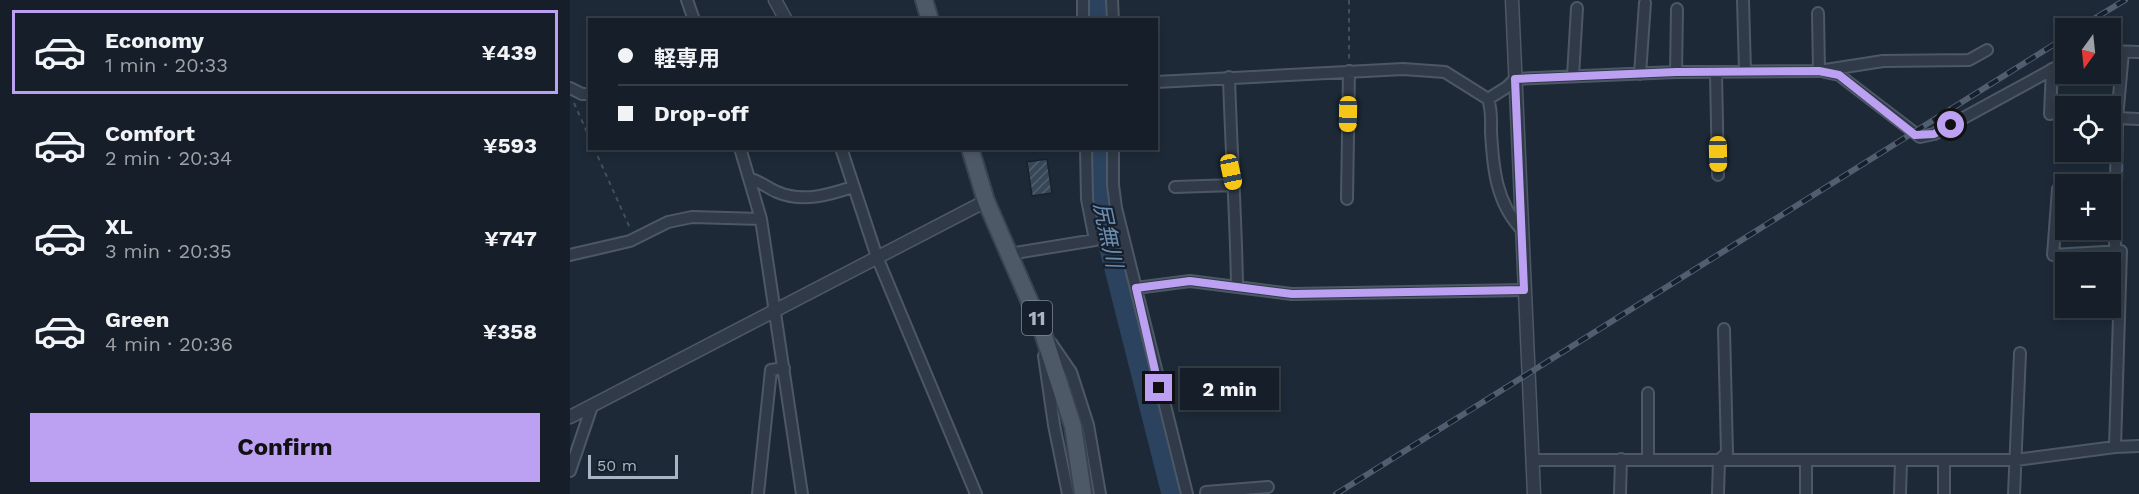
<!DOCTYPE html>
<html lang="en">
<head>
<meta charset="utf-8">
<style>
  :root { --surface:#161f29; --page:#232c35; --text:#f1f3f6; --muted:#9ea2a8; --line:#353d46; --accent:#bca0f2 }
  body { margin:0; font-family:"Work Sans","Noto Sans JP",sans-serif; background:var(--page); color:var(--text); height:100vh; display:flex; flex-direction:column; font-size:22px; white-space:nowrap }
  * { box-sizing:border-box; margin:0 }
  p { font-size:20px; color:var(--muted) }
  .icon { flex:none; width:33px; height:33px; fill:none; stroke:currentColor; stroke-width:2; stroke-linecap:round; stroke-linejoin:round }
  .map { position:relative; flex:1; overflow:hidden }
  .drawer { display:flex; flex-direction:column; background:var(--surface); width:570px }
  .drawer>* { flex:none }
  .top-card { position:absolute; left:18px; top:18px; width:570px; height:132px; border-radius:0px; box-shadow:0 3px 9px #0003,0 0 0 2px var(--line); display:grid; align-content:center; height:132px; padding:0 30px; background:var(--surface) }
  .needle { width:39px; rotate:195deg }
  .tools { position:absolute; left:1485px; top:18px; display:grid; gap:12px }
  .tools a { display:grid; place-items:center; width:66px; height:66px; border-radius:0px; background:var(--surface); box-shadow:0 3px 9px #0003,0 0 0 2px var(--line); font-size:30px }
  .scale { position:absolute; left:18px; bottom:15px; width:90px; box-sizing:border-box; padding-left:6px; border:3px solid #a9b5c5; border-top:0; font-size:16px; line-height:21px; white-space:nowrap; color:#a9b5c5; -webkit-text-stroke:4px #16202c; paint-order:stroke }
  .end { position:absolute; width:27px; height:27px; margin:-14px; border:8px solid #bca0f2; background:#111; box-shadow:0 0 0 3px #111 }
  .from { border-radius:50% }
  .bubble { position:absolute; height:42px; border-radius:0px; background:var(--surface); box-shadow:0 3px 9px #0003,0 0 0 2px var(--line); font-size:20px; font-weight:700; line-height:42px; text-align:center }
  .car { position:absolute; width:18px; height:36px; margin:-18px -9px; border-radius:8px; box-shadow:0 0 4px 2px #0007; background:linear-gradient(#f5c518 24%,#345 0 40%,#f5c518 0 76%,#345 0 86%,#f5c518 0) }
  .top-card b { display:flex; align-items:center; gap:21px; height:57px; font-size:22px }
  .top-card b+b { border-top:2px solid var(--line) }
  .top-card i { width:15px; height:15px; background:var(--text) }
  ul { padding:10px 0 0; list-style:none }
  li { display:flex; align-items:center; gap:18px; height:84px; margin:0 12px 9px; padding:0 18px; border:3px solid transparent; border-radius:0px }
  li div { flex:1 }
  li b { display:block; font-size:22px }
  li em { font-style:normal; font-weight:700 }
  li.selected { border-color:var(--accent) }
  li>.icon { width:54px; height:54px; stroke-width:1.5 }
  .cta { display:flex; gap:12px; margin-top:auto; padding:12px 30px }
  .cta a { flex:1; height:69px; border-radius:0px; background:var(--accent); color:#111; font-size:24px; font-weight:700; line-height:69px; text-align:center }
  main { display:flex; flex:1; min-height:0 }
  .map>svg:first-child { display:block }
</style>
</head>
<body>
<main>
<section class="drawer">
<ul>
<li class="selected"><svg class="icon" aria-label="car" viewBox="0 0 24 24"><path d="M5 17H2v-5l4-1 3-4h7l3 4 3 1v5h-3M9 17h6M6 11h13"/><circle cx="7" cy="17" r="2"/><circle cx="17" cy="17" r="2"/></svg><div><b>Economy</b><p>1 min · 20:33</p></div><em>¥439</em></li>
<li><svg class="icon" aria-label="car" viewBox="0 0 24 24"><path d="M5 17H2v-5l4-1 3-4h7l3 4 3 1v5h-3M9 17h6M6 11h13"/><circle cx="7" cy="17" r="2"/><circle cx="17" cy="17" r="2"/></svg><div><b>Comfort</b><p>2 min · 20:34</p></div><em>¥593</em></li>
<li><svg class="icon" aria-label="car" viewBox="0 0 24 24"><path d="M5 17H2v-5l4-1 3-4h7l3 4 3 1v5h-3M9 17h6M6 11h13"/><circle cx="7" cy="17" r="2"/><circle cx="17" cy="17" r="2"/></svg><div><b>XL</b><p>3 min · 20:35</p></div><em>¥747</em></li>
<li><svg class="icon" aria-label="car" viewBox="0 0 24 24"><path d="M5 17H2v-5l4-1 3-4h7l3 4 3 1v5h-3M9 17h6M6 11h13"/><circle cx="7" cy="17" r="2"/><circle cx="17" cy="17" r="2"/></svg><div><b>Green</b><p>4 min · 20:36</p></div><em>¥358</em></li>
</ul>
<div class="cta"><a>Confirm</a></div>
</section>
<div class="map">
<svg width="1569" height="494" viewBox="0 0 1569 494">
  <defs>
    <pattern id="building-hatch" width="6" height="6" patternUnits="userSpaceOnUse" patternTransform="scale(1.5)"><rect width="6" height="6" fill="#384758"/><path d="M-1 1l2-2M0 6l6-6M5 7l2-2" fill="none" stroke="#525f6e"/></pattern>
  </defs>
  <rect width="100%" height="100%" fill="#1d2937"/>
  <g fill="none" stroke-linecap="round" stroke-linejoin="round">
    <!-- river -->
    <path stroke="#2c435f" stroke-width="21" d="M 525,0 L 526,20
      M 529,148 L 529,195 L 539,245 L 602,494"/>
  </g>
  <!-- building -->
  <path fill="url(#building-hatch)" stroke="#18222e" stroke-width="1.5" d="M 477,159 L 482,193 L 462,196 L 457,162 Z"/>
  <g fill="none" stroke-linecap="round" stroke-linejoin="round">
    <defs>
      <path id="minor" d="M 117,0 L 124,20
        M 513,0 L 513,20
        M 542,0 L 543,20
        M 1173,0 L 1175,71
        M 1248,13 L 1249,71
        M 1540,51 L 1569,52
        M 1106,72 L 1107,9
        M 1255,72 L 1269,75 L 1350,137 L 1364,134 L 1496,62
        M 1146,73 L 1148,175
        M 1070,74 L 1075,3
        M 1003,76 L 1007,8
        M 659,77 C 661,147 666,216 667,286
        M 586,82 L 833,69 L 875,72 L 918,99 L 937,87 L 945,79 L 1106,72 L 1249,71 L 1313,61 L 1399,60 L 1417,50
        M 0,88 L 12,94 L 20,94
        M 918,99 C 922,110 921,121 921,132 C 923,168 926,203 952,230
        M 1480,114 L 1482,69
        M 1547,118 L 1569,119
        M 170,148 L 191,219 L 232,494
        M 271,148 L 307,257 L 406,494
        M 543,148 L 543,185 L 546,208 L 617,494
        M 181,179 C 191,182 198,188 207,192 C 233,203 258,195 283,187
        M 605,187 L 664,185
        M 1488,189 L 1483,255 L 1551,251 L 1545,447
        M 777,199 L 779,71
        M 1545,251 L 1547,118 L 1553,52
        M 439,254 L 525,240 L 517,199 L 516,148
        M 0,255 L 60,241 L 98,222 L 122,217 L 191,219
        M 566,288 L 620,281 L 722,294 L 954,290
        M 481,343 L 501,372 L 518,425 L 530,494
        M 474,356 L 484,425 L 498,494
        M 1078,458 L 1078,393
        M 962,460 L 1446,460 L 1545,447 L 1569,446
        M 0,471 L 22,406
        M 188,494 L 201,370 L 214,368
        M 636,494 L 636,492 L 698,487
        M 1050,494 L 1051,459
        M 1148,494 L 1149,460 L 1157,453 L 1154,329
        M 1236,494 L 1236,460
        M 1330,494 L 1331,461
        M 1374,494 L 1374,461
        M 1444,494 L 1450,353"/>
      <path id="tertiary" d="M 205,0 L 216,20
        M 942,0 L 964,494
        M 0,417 L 416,201"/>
      <path id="primary" d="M 354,0 L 360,20
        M 400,148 L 416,201 L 472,330 L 503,426 L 513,494"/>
    </defs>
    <!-- minor casing -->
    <use href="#minor" stroke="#4d5866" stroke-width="14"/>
    <!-- tertiary casing -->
    <use href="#tertiary" stroke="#4d5866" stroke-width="15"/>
    <!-- primary casing -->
    <use href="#primary" stroke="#394451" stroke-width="20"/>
    <!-- path -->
    <path stroke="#3c5356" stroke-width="2" stroke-dasharray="4.5 4.5" stroke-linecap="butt" d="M 779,0 L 779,60
      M 4,103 L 20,139
      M 24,148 L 60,228"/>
    <!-- minor -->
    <use href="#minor" stroke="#303a48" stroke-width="10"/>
    <!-- tertiary -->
    <use href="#tertiary" stroke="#303a48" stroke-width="12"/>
    <!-- primary -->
    <use href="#primary" stroke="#4e5968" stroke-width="16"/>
    <defs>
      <path id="rail" d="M 1509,28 L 1555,0
        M 766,494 L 1496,37"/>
    </defs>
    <!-- rail casing -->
    <use href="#rail" stroke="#515e6f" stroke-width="6"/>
    <!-- rail -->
    <use href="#rail" stroke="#16202c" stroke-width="4" stroke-dasharray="11" stroke-linecap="butt"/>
  </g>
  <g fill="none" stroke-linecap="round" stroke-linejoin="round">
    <!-- route -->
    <path stroke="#bca0f2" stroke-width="8" d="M 589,388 L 566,288 L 620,281 L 722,294 L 954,290 L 945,79 L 1106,72 L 1249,71 L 1269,75 L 1345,135 L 1364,134 L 1381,125"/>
  </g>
  <g text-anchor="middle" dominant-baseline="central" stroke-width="4.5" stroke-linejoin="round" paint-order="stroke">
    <!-- shield labels -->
    <rect fill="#16202c" stroke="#7d8897" stroke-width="1.5" x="452" y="301" width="30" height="34" rx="4.5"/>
    <g font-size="20" font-weight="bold" fill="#a9b5c5">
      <text x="467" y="318">11</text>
    </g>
    <!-- water labels -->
    <g font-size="22" font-style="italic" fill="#6e8db2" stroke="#16202c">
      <text transform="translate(538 235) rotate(78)">尻無川</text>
    </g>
  </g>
</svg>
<div class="tools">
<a><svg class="needle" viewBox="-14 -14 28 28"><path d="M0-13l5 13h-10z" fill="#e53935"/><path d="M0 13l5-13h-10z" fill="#9ea2a8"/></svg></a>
<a><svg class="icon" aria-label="locate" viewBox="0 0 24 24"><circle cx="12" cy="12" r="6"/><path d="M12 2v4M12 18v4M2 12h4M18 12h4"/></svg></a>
<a>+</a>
<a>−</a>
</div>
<div class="scale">50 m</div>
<i class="end from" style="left:1381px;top:125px"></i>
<i class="end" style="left:589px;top:388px"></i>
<div class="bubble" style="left:610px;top:368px;width:99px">2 min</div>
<i class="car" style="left:778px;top:114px;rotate:181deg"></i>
<i class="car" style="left:1148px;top:154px;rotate:179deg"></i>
<i class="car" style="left:661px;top:172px;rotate:168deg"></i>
<div class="top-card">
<b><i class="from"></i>軽専用</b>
<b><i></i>Drop-off</b>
</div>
</div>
</main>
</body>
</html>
